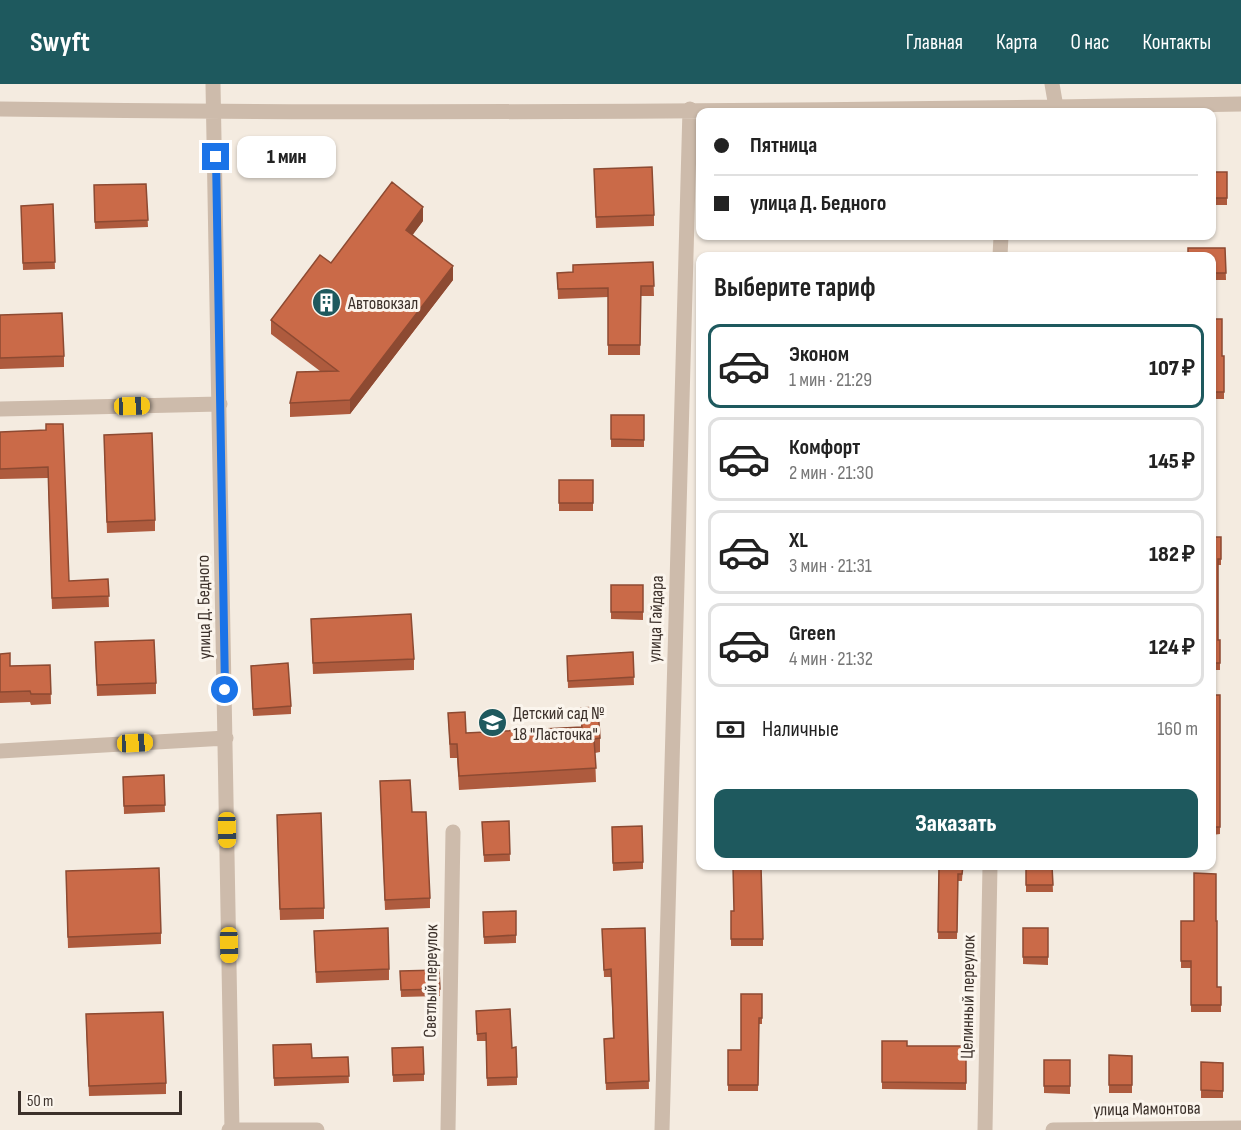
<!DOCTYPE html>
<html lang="ru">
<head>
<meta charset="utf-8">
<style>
  :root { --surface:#fff; --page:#f2f2f2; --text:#222; --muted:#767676; --line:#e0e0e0; --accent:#1e595e }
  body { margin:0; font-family:"Sofia Sans Condensed",sans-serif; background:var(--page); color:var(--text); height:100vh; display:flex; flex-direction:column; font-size:22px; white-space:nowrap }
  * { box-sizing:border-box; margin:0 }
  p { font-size:20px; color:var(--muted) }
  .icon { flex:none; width:33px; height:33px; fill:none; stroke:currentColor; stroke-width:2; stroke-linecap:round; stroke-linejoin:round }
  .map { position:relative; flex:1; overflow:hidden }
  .sheet { position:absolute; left:696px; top:168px; width:520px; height:618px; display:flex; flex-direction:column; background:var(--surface); border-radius:12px; box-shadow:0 2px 4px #0004 }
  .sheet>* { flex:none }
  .top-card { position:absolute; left:696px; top:24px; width:520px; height:132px; border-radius:12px; box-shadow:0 2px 4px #0004; display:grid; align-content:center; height:132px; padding:0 18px; background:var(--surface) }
  .scale { position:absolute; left:18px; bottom:15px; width:164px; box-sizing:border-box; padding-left:6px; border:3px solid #3b302a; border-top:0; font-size:16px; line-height:21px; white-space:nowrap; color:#3b302a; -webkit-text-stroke:4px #fbf5ed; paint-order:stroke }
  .end { position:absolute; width:27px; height:27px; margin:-14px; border:8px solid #1a73e8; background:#fff; box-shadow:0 0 0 3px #fff }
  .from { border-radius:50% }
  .bubble { position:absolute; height:42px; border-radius:12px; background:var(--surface); box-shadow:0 2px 4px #0004; font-size:20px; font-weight:800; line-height:42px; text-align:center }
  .car { position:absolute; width:18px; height:36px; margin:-18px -9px; border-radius:8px; box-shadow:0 0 4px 2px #0007; background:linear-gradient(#f5c518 24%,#345 0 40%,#f5c518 0 76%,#345 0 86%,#f5c518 0) }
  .top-card b { display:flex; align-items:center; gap:21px; height:57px; font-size:22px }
  .top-card b+b { border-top:2px solid var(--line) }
  .top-card i { width:15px; height:15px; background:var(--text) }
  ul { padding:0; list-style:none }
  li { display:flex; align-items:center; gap:18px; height:84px; margin:0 12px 9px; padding:0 6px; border:3px solid var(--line); border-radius:12px }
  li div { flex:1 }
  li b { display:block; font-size:22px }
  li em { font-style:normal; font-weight:800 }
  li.active { border-color:var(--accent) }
  li>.icon { width:54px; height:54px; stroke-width:1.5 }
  h2 { padding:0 18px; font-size:27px; line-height:72px }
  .pay { display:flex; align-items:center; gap:15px; height:66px; padding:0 18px; font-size:22px }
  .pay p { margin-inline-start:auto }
  .button { display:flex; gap:12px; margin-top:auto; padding:12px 18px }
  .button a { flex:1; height:69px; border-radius:12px; background:var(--accent); color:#fff; font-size:24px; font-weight:800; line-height:69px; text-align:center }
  header { display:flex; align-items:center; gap:36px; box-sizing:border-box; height:84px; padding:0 30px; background:var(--accent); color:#fff }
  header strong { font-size:28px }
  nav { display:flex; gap:33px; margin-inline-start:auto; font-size:21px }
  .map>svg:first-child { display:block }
</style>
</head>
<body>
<header>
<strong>Swyft</strong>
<nav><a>Главная</a><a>Карта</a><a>О нас</a><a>Контакты</a></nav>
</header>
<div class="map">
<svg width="1241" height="1046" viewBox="0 0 1241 1046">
  <rect width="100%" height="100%" fill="#f4ebe0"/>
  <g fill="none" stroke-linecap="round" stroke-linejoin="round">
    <!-- minor -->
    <path stroke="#cdbbab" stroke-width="15" d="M 213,0 L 232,1046
      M 1052,0 L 1056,23
      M 0,25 C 414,31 827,27 1241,20
      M 1000,172 L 1001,152
      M 0,325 L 220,320
      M 0,667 L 226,654
      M 229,1046 L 317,1046
      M 448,1046 L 453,748
      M 662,1046 L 690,25
      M 985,1046 L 990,782
      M 1053,1046 L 1241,1044"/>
  </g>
  <!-- wall -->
  <path fill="#ae5b3e" d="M 594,85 L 654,131 L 654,142 L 596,144 Z
    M 1212,88 L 1227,88 L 1227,121 L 1212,121 Z
    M 146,100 L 148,143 L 95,145 L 94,101 Z
    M 53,120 L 55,185 L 23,186 L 21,122 Z
    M 423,137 L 412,151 L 453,196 L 350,330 L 290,333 L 290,319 L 320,287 L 271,250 L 271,236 L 331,179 Z
    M 939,152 L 962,152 L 962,155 L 939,155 Z
    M 1225,164 L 1226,196 L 1212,196 L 1212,172 Z
    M 653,178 L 654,212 L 641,212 L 640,271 L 608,271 L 608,213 L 558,215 L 557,189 L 573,188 Z
    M 0,231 L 64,272 L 64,283 L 0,285 Z
    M 1212,235 L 1222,272 L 1224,272 L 1224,315 L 1215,315 L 1215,366 L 1212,366 Z
    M 611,331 L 644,331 L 644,363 L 611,363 Z
    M 46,347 L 69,497 L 108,495 L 109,523 L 52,525 L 48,394 L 0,395 L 0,348 Z
    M 104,362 L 155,436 L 155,447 L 107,449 Z
    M 559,396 L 593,396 L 593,427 L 559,427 Z
    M 1212,399 L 1213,453 L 1221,453 L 1221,481 L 1218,481 L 1218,556 L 1220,556 L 1220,586 L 1212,586 Z
    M 611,501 L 643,501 L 643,536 L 611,535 Z
    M 311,535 L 414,575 L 414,586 L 313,590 Z
    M 633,568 L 634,601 L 568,604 L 567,572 Z
    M 95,569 L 156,599 L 156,610 L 97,612 Z
    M 0,570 L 10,582 L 50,581 L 51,620 L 31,621 L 30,618 L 0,619 Z
    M 251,589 L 291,622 L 291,630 L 253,632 Z
    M 1212,611 L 1220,611 L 1220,750 L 1212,751 Z
    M 581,624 L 600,654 L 600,668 L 595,669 L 596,698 L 459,706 L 457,674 L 450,674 L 448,629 L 466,649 L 581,643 Z
    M 164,691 L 165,728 L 124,730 L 123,693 Z
    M 380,708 L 412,728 L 430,814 L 430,824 L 385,826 Z
    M 509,737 L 510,777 L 484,778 L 482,738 Z
    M 277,741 L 324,824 L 324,835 L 280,836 Z
    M 612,743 L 643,778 L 643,785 L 613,787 Z
    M 939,782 L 963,782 L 962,797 L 958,797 L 957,855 L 938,855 Z
    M 1026,782 L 1052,782 L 1053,808 L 1026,808 Z
    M 66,798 L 161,849 L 161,860 L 68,864 Z
    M 731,827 L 763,855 L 763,862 L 731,862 Z
    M 483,828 L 516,851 L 516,859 L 484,860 Z
    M 1181,837 L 1216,837 L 1217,903 L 1221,903 L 1221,928 L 1191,928 L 1191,884 L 1181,884 Z
    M 645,844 L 649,1005 L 606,1006 L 604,955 L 613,954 L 611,893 L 604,893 L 602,845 Z
    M 1023,844 L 1048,844 L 1048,881 L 1023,880 Z
    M 314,857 L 389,885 L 389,896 L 316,899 Z
    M 400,887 L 440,905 L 440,912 L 401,913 Z
    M 762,910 L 762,940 L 759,940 L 758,1007 L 728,1007 L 728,966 L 741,966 Z
    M 476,927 L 517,993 L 517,1001 L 487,1002 L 486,957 L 477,957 Z
    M 86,941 L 166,999 L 166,1010 L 89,1012 Z
    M 882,957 L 907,962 L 966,962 L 966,1006 L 882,1005 Z
    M 273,961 L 312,974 L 348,973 L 349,999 L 274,1002 Z
    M 392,964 L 424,990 L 424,997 L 393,998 Z
    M 1109,971 L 1132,972 L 1132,1009 L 1109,1009 Z
    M 1044,976 L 1070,976 L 1070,1010 L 1044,1009 Z
    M 1201,978 L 1223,979 L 1223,1014 L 1201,1014 Z"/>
  <!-- shaded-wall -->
  <path fill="#8d4a32" d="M 423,123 L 423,137 L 406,160 L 406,146 Z
    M 453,182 L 453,196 L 350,330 L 350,316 Z"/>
  <!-- building -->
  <path fill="#ca6a48" stroke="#8d4a32" stroke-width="1.5" d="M 652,83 L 654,131 L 596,133 L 594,85 Z
    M 1212,88 L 1227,88 L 1227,114 L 1212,114 Z
    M 392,98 L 423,123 L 406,146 L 453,182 L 350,316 L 290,319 L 297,288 L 338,287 L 271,236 L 320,171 L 331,179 Z
    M 146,100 L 148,136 L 95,138 L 94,101 Z
    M 53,120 L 55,178 L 23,179 L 21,122 Z
    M 1188,164 L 1225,164 L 1226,189 L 1212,189 L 1212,172 L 1188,172 Z
    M 653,178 L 654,202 L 641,202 L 640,261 L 608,261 L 608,204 L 558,205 L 557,189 L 573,188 L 573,181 Z
    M 62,229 L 64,272 L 0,274 L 0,231 Z
    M 1212,235 L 1222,235 L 1222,272 L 1224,272 L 1224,308 L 1215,308 L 1215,359 L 1212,359 Z
    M 611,331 L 644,331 L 644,356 L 611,355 Z
    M 46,340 L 63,340 L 69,497 L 108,495 L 109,512 L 52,514 L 48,383 L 0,385 L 0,348 L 46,346 Z
    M 152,349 L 155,436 L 107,438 L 104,351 Z
    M 559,396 L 593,396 L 593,419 L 559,419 Z
    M 1212,399 L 1213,399 L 1213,453 L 1221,453 L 1221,475 L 1218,475 L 1218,556 L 1220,556 L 1220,579 L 1212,579 Z
    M 611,501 L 643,501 L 643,528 L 611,528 Z
    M 411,530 L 414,575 L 313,579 L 311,535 Z
    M 154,556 L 156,599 L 97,601 L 95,558 Z
    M 633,568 L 634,593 L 568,597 L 567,572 Z
    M 10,569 L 10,582 L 50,581 L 51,610 L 31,610 L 30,607 L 0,608 L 0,570 Z
    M 288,579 L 291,622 L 253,625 L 251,582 Z
    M 1212,611 L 1220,611 L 1220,743 L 1212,743 Z
    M 598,623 L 600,654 L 594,655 L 596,684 L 459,692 L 457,660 L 450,660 L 448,629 L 465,628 L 466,649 L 582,643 L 581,624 Z
    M 164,691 L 165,721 L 124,722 L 123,693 Z
    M 410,696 L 412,728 L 426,728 L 430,814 L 385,816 L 380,697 Z
    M 321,729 L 324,824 L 280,825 L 277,731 Z
    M 509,737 L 510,770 L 484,771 L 482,738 Z
    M 642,742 L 643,778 L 613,779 L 612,743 Z
    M 733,782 L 761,782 L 763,855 L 731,855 L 731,827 L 734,827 Z
    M 939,782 L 963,782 L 962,790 L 958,790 L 957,848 L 938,848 Z
    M 1026,782 L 1052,782 L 1053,801 L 1026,801 Z
    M 159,784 L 161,849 L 68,853 L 66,787 Z
    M 1194,789 L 1216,790 L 1216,837 L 1217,837 L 1217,903 L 1221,903 L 1221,921 L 1191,921 L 1191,877 L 1181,877 L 1181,837 L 1194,837 Z
    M 516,827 L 516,851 L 484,853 L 483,828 Z
    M 388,844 L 389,885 L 316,888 L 314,847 Z
    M 645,844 L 649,997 L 606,999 L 604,955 L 614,954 L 611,885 L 604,886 L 602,845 Z
    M 1023,844 L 1048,844 L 1048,873 L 1023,873 Z
    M 439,886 L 440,905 L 401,906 L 400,887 Z
    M 741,910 L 762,910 L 762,934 L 759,934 L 758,1001 L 728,1001 L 728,966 L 741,966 Z
    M 510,925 L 512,964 L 516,963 L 517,993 L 487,994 L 486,949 L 477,950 L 476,927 Z
    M 163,928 L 166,999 L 89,1002 L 86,930 Z
    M 882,957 L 907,957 L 907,962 L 966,962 L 966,999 L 882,998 Z
    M 311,960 L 312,974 L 348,973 L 349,992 L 274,994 L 273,961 Z
    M 423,963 L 424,990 L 393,991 L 392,964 Z
    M 1109,971 L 1132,972 L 1132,1001 L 1109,1001 Z
    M 1044,976 L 1070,976 L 1070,1002 L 1044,1002 Z
    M 1201,978 L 1223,979 L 1223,1007 L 1201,1006 Z"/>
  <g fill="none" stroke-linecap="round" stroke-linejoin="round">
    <!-- route -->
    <path stroke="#1a73e8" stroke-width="8" d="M 216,73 L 225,606"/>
  </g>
  <!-- icons -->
  <defs>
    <symbol id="building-disc" viewBox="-11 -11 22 22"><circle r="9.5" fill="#1e595e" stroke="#fbf5ed"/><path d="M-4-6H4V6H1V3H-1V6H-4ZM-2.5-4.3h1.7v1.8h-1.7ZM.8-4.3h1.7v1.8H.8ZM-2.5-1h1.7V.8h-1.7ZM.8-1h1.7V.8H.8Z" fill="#fff"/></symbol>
    <symbol id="school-disc" viewBox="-11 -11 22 22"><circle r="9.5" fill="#1e595e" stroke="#fbf5ed"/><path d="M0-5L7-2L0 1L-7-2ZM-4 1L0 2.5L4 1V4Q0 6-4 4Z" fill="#fff"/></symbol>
  </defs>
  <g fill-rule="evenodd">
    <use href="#building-disc" x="310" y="202" width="33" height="33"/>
    <use href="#school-disc" x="476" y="622" width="33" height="33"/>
  </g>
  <g text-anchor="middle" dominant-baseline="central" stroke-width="6" stroke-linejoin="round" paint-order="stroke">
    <!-- poi labels -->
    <g font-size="18" fill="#3b302a" stroke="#fbf5ed" text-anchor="start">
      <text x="348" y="219">Автовокзал</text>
      <text x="513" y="629">Детский сад №<tspan x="513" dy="21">18 "Ласточка"</tspan></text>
    </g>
    <!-- street labels -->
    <g font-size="18" fill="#3b302a" stroke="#fbf5ed">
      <text transform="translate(204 523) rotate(-91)">улица Д. Бедного</text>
      <text transform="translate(656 535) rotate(-88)">улица Гайдара</text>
      <text transform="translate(431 897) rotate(-89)">Светлый переулок</text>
      <text transform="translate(968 913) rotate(-89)">Целинный переулок</text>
      <text transform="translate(1147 1025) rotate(-1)">улица Мамонтова</text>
    </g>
  </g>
</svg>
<div class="scale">50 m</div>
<i class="end from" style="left:225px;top:606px"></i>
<i class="end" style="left:216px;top:73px"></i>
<div class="bubble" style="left:237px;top:52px;width:99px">1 мин</div>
<i class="car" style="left:132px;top:322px;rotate:88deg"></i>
<i class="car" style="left:135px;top:659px;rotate:87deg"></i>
<i class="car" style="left:227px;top:746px;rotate:179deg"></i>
<i class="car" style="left:229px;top:861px;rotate:179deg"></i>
<div class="top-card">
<b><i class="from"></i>Пятница</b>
<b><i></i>улица Д. Бедного</b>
</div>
<section class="sheet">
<h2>Выберите тариф</h2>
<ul>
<li class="active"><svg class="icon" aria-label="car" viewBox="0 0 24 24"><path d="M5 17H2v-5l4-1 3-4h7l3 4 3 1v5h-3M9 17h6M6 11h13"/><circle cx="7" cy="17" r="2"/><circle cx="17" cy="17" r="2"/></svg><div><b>Эконом</b><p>1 мин · 21:29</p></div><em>107 ₽</em></li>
<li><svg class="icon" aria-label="car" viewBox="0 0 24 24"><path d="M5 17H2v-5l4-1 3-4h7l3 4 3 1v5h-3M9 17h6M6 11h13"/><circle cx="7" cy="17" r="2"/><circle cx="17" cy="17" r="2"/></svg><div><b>Комфорт</b><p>2 мин · 21:30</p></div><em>145 ₽</em></li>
<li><svg class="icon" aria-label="car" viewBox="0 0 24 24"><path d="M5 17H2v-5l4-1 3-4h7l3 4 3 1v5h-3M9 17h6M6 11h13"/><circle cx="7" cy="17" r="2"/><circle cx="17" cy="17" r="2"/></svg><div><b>XL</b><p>3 мин · 21:31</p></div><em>182 ₽</em></li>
<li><svg class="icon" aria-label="car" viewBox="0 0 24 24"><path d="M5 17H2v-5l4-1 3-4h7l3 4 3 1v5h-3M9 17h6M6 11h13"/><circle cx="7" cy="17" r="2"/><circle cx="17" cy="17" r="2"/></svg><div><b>Green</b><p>4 мин · 21:32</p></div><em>124 ₽</em></li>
</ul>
<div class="pay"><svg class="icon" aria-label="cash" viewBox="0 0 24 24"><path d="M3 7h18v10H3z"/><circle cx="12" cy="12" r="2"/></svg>Наличные<p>160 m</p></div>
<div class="button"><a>Заказать</a></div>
</section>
</div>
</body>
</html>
